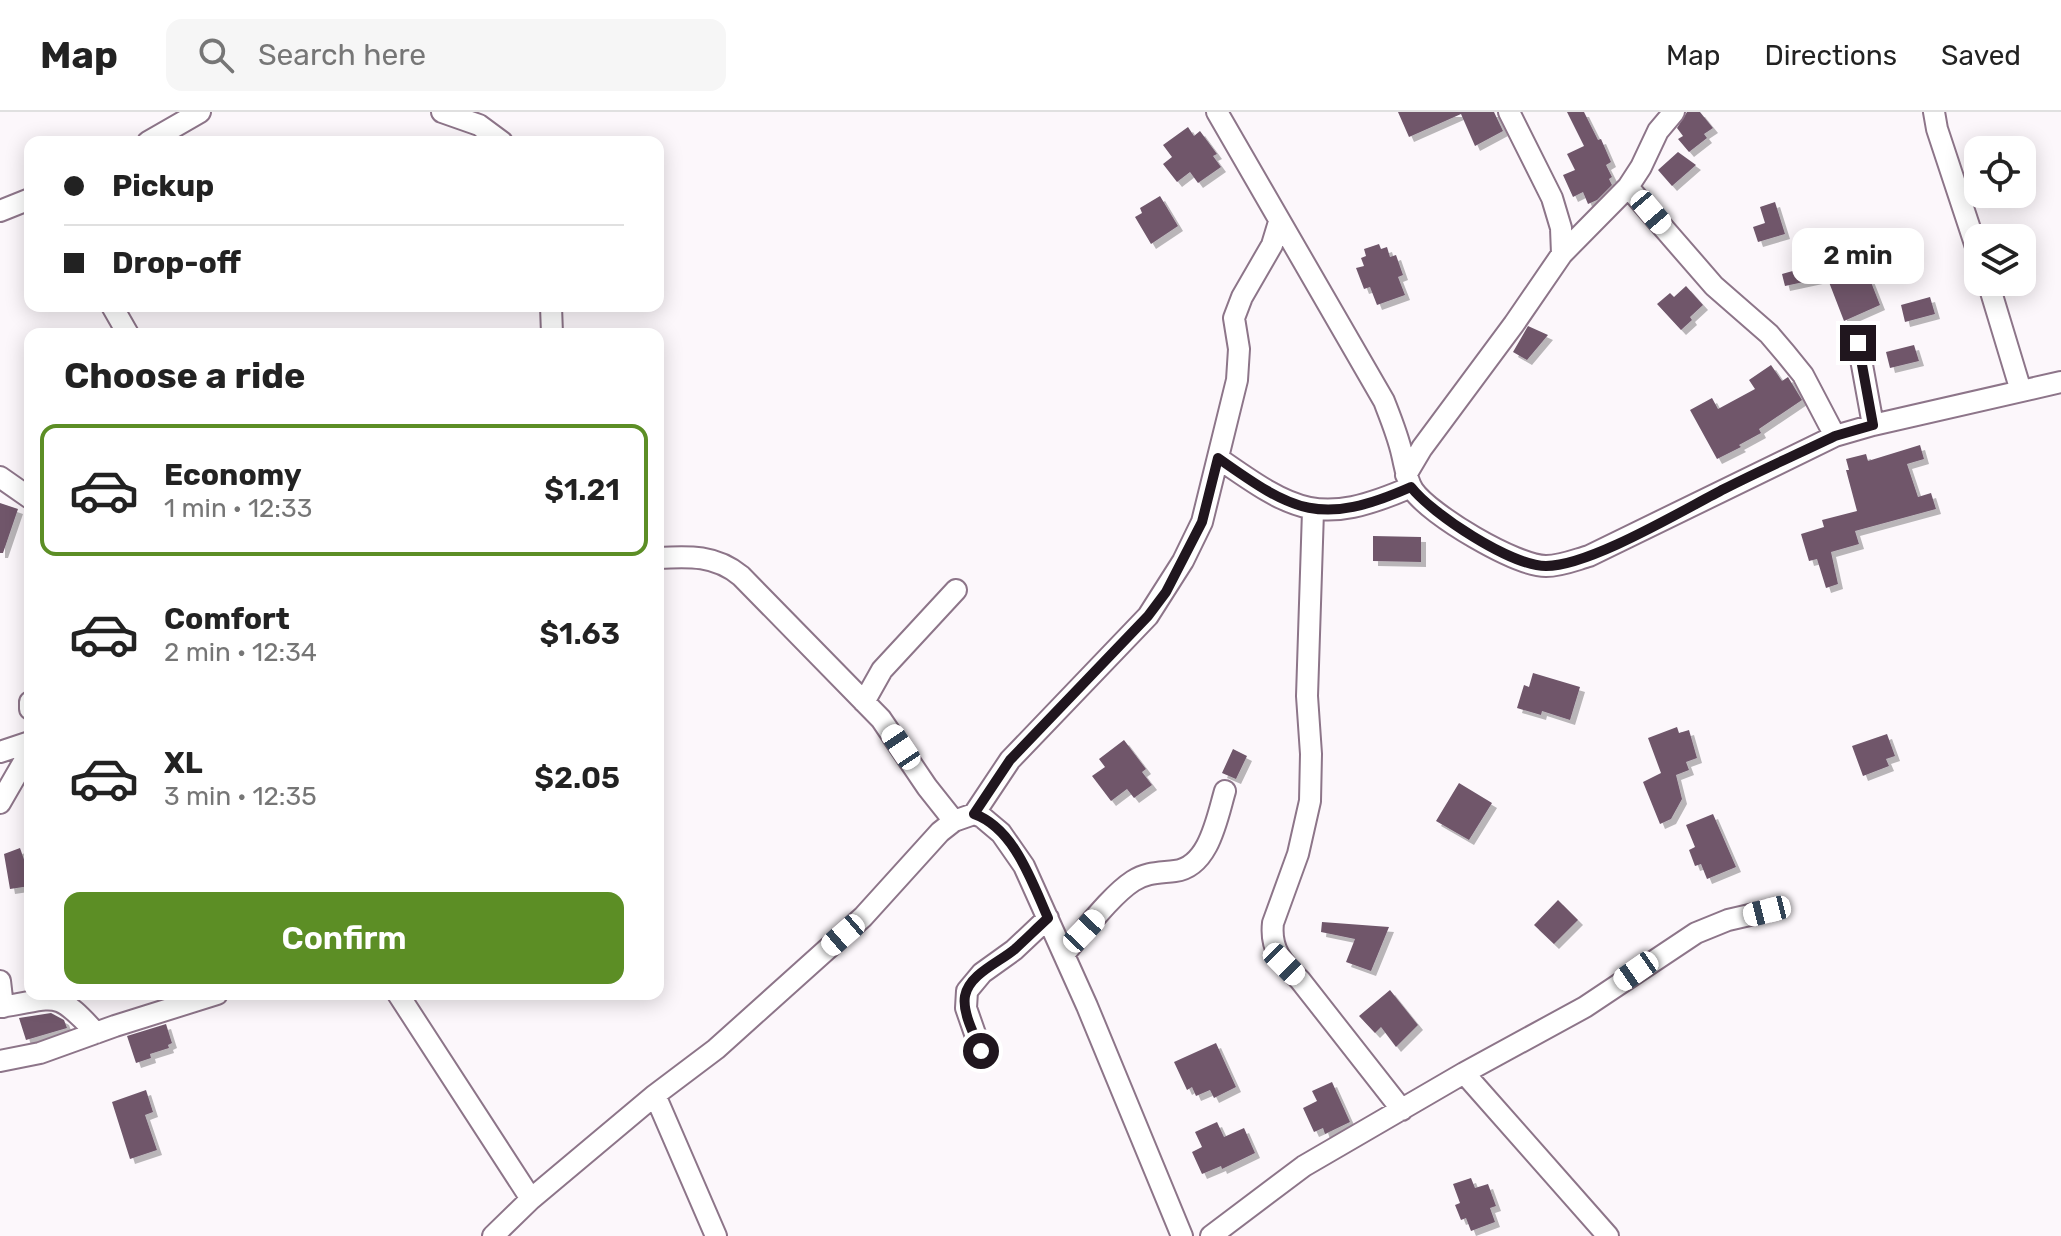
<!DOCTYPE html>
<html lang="en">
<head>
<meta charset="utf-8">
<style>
  :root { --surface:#fff; --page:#f6f6f6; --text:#222; --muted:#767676; --line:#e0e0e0; --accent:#5c8e25 }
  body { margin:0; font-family:Rubik,sans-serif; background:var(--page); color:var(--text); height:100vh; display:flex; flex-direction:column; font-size:30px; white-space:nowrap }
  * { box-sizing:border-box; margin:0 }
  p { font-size:26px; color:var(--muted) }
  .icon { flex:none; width:44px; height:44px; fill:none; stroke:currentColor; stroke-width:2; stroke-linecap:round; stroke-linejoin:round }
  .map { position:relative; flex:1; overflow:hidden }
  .sheet { position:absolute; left:24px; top:216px; width:640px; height:672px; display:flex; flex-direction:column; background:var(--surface); border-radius:16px; box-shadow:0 4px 20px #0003 }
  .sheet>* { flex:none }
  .guide { position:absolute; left:24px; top:24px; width:640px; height:176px; border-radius:16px; box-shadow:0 4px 20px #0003; display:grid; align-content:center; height:176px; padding:0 40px; background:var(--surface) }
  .fabs { position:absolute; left:1964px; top:24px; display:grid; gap:16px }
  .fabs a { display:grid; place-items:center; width:72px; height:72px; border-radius:16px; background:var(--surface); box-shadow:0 4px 20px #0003; font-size:40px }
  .end { position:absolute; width:36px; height:36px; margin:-18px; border:10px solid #20161e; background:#fff; box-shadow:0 0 0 4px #fff }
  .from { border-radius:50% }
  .bubble { position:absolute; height:56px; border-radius:16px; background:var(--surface); box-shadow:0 4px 20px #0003; font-size:26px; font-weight:600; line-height:56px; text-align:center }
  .car { position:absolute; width:24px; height:48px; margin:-24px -12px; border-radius:10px; box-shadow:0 0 6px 2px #0007; background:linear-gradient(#fff 24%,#345 0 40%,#fff 0 76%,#345 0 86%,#fff 0) }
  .guide b { display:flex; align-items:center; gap:28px; height:76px; font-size:30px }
  .guide b+b { border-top:2px solid var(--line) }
  .guide i { width:20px; height:20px; background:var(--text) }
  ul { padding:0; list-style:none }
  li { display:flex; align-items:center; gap:24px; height:132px; margin:0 16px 12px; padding:0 24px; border:4px solid transparent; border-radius:16px }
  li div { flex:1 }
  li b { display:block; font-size:30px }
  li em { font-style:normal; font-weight:600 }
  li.current { border-color:var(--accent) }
  li>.icon { width:72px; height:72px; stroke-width:1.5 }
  h2 { padding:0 40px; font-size:36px; line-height:96px }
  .cta { display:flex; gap:16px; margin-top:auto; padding:16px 40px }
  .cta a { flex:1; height:92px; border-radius:16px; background:var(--accent); color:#fff; font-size:32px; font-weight:600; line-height:92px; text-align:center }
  header { display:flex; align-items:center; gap:48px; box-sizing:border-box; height:112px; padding:0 40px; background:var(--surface); border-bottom:2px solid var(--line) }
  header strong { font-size:38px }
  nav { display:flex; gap:44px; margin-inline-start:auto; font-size:28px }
  .search { width:560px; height:72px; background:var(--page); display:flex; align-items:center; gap:20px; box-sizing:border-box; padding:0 28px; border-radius:16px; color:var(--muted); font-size:30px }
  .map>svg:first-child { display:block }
</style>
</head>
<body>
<header>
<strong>Map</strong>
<div class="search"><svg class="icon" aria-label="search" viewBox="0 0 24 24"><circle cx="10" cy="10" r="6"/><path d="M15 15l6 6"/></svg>Search here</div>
<nav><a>Map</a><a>Directions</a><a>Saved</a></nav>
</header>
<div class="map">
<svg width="2061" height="1124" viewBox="0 0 2061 1124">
  <defs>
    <filter id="shadow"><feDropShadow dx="5" dy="5" stdDeviation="0" flood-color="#0004"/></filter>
  </defs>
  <rect width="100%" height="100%" fill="#fcf7fb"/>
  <!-- building -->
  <path fill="#6f576b" filter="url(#shadow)" d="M 1398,0 L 1494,0 L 1503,19 L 1475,34 L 1461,2 L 1409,25 Z
    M 1567,0 L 1584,0 L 1598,28 L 1601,27 L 1611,50 L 1606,53 L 1612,65 L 1609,67 L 1612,73 L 1597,88 L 1588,92 L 1583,80 L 1573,85 L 1563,63 L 1575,58 L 1567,42 L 1584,34 Z
    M 1687,0 L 1700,0 L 1713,16 L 1704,22 L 1707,26 L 1689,40 L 1678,27 L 1683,24 L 1677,16 Z
    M 1188,15 L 1194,24 L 1200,19 L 1217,42 L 1213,44 L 1221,55 L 1198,71 L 1190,60 L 1177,70 L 1163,52 L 1172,45 L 1163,33 Z
    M 1678,40 L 1696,53 L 1672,74 L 1658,58 Z
    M 1160,84 L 1178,114 L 1151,132 L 1135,105 L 1142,101 L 1140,96 Z
    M 1775,90 L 1785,122 L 1758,130 L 1753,115 L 1765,111 L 1760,95 Z
    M 1854,130 L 1866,166 L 1869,165 L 1880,193 L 1844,209 L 1827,165 L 1785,174 L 1782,162 L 1821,151 L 1820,146 L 1832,142 L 1830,137 Z
    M 1379,132 L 1381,137 L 1387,135 L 1390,145 L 1396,143 L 1403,163 L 1398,165 L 1405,183 L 1377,193 L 1370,175 L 1364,177 L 1356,156 L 1364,154 L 1361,146 L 1366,144 L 1364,137 Z
    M 1686,174 L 1703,193 L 1690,205 L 1692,208 L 1681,218 L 1657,192 L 1670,181 L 1674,185 Z
    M 1930,185 L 1935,202 L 1905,210 L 1901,193 Z
    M 1528,214 L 1548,223 L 1527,248 L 1513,240 Z
    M 1914,233 L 1919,249 L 1890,256 L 1886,240 Z
    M 1771,253 L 1782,269 L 1788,265 L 1802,288 L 1759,317 L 1761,321 L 1739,333 L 1741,335 L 1717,347 L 1690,298 L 1712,286 L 1718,297 L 1755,277 L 1749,268 Z
    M 1920,333 L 1924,347 L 1907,352 L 1918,385 L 1931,381 L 1936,397 L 1855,419 L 1859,432 L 1831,440 L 1838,472 L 1826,476 L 1817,447 L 1809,449 L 1801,422 L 1824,415 L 1822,408 L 1857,399 L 1846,358 L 1849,358 L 1846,347 L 1866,342 L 1868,349 Z
    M 0,391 L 18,397 L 3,441 L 0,441 Z
    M 1373,424 L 1421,425 L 1421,450 L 1373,449 Z
    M 1533,561 L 1580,575 L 1570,608 L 1542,599 L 1541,603 L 1517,596 L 1524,573 L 1529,575 Z
    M 1677,615 L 1679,621 L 1689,618 L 1697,646 L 1686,650 L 1689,658 L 1676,663 L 1682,687 L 1671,707 L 1660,712 L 1643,670 L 1661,661 L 1648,626 Z
    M 1887,622 L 1895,644 L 1886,647 L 1889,654 L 1863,664 L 1852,634 Z
    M 1124,628 L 1146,657 L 1142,660 L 1152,673 L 1134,686 L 1127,677 L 1111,689 L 1092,664 L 1105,655 L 1099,647 Z
    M 1233,637 L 1247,644 L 1236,667 L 1222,661 Z
    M 1459,671 L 1492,691 L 1469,728 L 1436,709 Z
    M 1713,702 L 1736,755 L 1707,767 L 1701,752 L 1695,754 L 1689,738 L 1695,735 L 1686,713 Z
    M 20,736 L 27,756 L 30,774 L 10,777 L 4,742 Z
    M 1558,788 L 1578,808 L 1554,832 L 1534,813 Z
    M 1322,810 L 1389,815 L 1371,859 L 1346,850 L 1355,827 L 1321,820 Z
    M 1390,878 L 1418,913 L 1396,935 L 1381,915 L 1375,921 L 1359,904 Z
    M 51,901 L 64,908 L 67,916 L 26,928 L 19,906 Z
    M 166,912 L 171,928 L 172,931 L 168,933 L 169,936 L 150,942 L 151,946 L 136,951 L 127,924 Z
    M 1216,931 L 1236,975 L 1214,986 L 1210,978 L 1196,984 L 1192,975 L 1187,978 L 1174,950 Z
    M 1332,970 L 1350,1010 L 1325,1022 L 1323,1016 L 1314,1020 L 1303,996 L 1317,989 L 1312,979 Z
    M 146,978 L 153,1000 L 145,1003 L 157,1038 L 130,1047 L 112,990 Z
    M 1217,1010 L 1224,1025 L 1244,1016 L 1255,1041 L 1222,1057 L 1221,1054 L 1202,1062 L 1192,1040 L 1202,1035 L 1195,1020 Z
    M 1471,1066 L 1475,1076 L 1488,1072 L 1496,1094 L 1490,1096 L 1495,1110 L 1471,1119 L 1466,1106 L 1461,1108 L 1455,1093 L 1460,1091 L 1453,1072 Z"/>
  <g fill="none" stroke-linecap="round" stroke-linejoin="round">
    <defs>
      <path id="minor" d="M 442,0 L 479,13 L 502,30
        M 1217,0 L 1384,289 C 1391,307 1398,324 1402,342 C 1405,354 1406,367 1413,378 C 1430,403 1516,454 1546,454 C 1561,454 1575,448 1589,444 L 1835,324 L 1873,313 L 2061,270
        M 1509,0 L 1552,86 L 1561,116 L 1562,142
        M 1934,0 L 1937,17 L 1978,141
        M 148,30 L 200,0
        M 1628,75 L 1714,174 L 1769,222 L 1786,242 L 1803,263 L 1835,324
        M 0,99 L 30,87
        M 1988,170 L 2021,279
        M 112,194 L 128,222
        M 551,194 L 552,222
        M 1858,231 L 1873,313
        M 1218,346 C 1295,400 1319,415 1411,375
        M 1406,363 L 1422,336 L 1514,212 L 1562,142 L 1628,75 L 1641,55 L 1658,19 L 1674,0
        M 0,365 L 30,386
        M 1313,399 L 1307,584 L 1311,642 L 1310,689 L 1298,742 L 1273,811 C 1270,837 1282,851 1300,868 L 1402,998
        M 658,446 C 689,444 716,443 741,464 L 881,607 L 927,675 L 954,709
        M 30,590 L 30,597
        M 864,590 L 882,558 L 956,478
        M 0,640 L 30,630
        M 0,691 L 30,639
        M 974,702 L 1010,648 L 1148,504 L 1183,449 L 1202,410 L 1237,268 L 1239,237 L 1234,206 L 1242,185 L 1272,133 L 1279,110
        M 1064,842 C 1083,821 1110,784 1133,769 C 1147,760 1159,761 1175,759 C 1209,755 1217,706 1225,679
        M 0,869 L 3,895
        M 398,882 L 531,1087
        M 0,895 C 56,887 54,875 96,921
        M 981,939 L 966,896 L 967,879 L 982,861 L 1014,838 L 1048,806
        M 0,949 L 40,941 L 115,914 L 217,882
        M 1464,961 L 1608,1124
        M 655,983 L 716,1124
        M 493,1124 L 531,1087 L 655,983 L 716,937 L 863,805 L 940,720 L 954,709 L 974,702 L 982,705 L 1001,721 L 1024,754 L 1087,894 L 1182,1124
        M 1211,1124 L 1304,1054 L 1464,961 L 1585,895 L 1696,821 L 1728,808 L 1767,799"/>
    </defs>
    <!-- minor casing -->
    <use href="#minor" stroke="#8d7589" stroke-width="24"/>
    <!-- minor -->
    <use href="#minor" stroke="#fff" stroke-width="20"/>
  </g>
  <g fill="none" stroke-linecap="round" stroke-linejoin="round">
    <!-- route -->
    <path stroke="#20161e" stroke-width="10" d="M 981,939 C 975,924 962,901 965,884 C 969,862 1000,850 1015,837 C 1026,827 1037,816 1048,806 C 1032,770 1014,716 974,702 L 1010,648 L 1148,504 L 1166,480 L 1202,410 L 1218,346 C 1294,400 1320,415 1411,375 C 1432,402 1511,454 1546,454 C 1590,454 1683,398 1724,377 C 1761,358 1798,342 1835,324 L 1873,313 L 1858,231"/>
  </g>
</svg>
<div class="fabs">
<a><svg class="icon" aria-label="locate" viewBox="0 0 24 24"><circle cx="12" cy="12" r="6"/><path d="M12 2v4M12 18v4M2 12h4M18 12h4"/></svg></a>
<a><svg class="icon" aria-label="layers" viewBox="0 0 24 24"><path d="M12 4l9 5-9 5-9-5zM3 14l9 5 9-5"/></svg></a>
</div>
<i class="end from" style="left:981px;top:939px"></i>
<i class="end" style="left:1858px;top:231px"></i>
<div class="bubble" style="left:1792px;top:116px;width:132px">2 min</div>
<i class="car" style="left:1651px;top:100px;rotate:140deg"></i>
<i class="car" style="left:901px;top:635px;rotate:326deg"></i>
<i class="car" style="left:1767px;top:799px;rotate:256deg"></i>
<i class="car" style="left:1084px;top:819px;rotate:43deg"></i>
<i class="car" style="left:843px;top:823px;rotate:229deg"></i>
<i class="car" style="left:1284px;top:852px;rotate:135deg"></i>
<i class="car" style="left:1636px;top:859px;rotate:235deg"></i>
<div class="guide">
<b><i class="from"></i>Pickup</b>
<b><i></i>Drop-off</b>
</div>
<section class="sheet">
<h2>Choose a ride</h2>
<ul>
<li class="current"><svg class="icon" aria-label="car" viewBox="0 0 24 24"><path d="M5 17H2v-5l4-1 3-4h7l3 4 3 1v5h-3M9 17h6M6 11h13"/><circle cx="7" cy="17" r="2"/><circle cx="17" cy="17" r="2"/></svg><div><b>Economy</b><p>1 min · 12:33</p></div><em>$1.21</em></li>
<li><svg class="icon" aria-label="car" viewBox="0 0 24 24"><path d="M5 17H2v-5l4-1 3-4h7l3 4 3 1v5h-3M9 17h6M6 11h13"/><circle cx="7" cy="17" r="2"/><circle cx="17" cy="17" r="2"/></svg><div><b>Comfort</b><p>2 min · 12:34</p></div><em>$1.63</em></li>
<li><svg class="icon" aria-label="car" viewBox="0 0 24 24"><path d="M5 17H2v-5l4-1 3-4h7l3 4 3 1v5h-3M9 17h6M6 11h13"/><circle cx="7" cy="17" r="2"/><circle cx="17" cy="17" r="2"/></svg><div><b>XL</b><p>3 min · 12:35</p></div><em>$2.05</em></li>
</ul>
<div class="cta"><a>Confirm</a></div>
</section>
</div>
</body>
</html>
